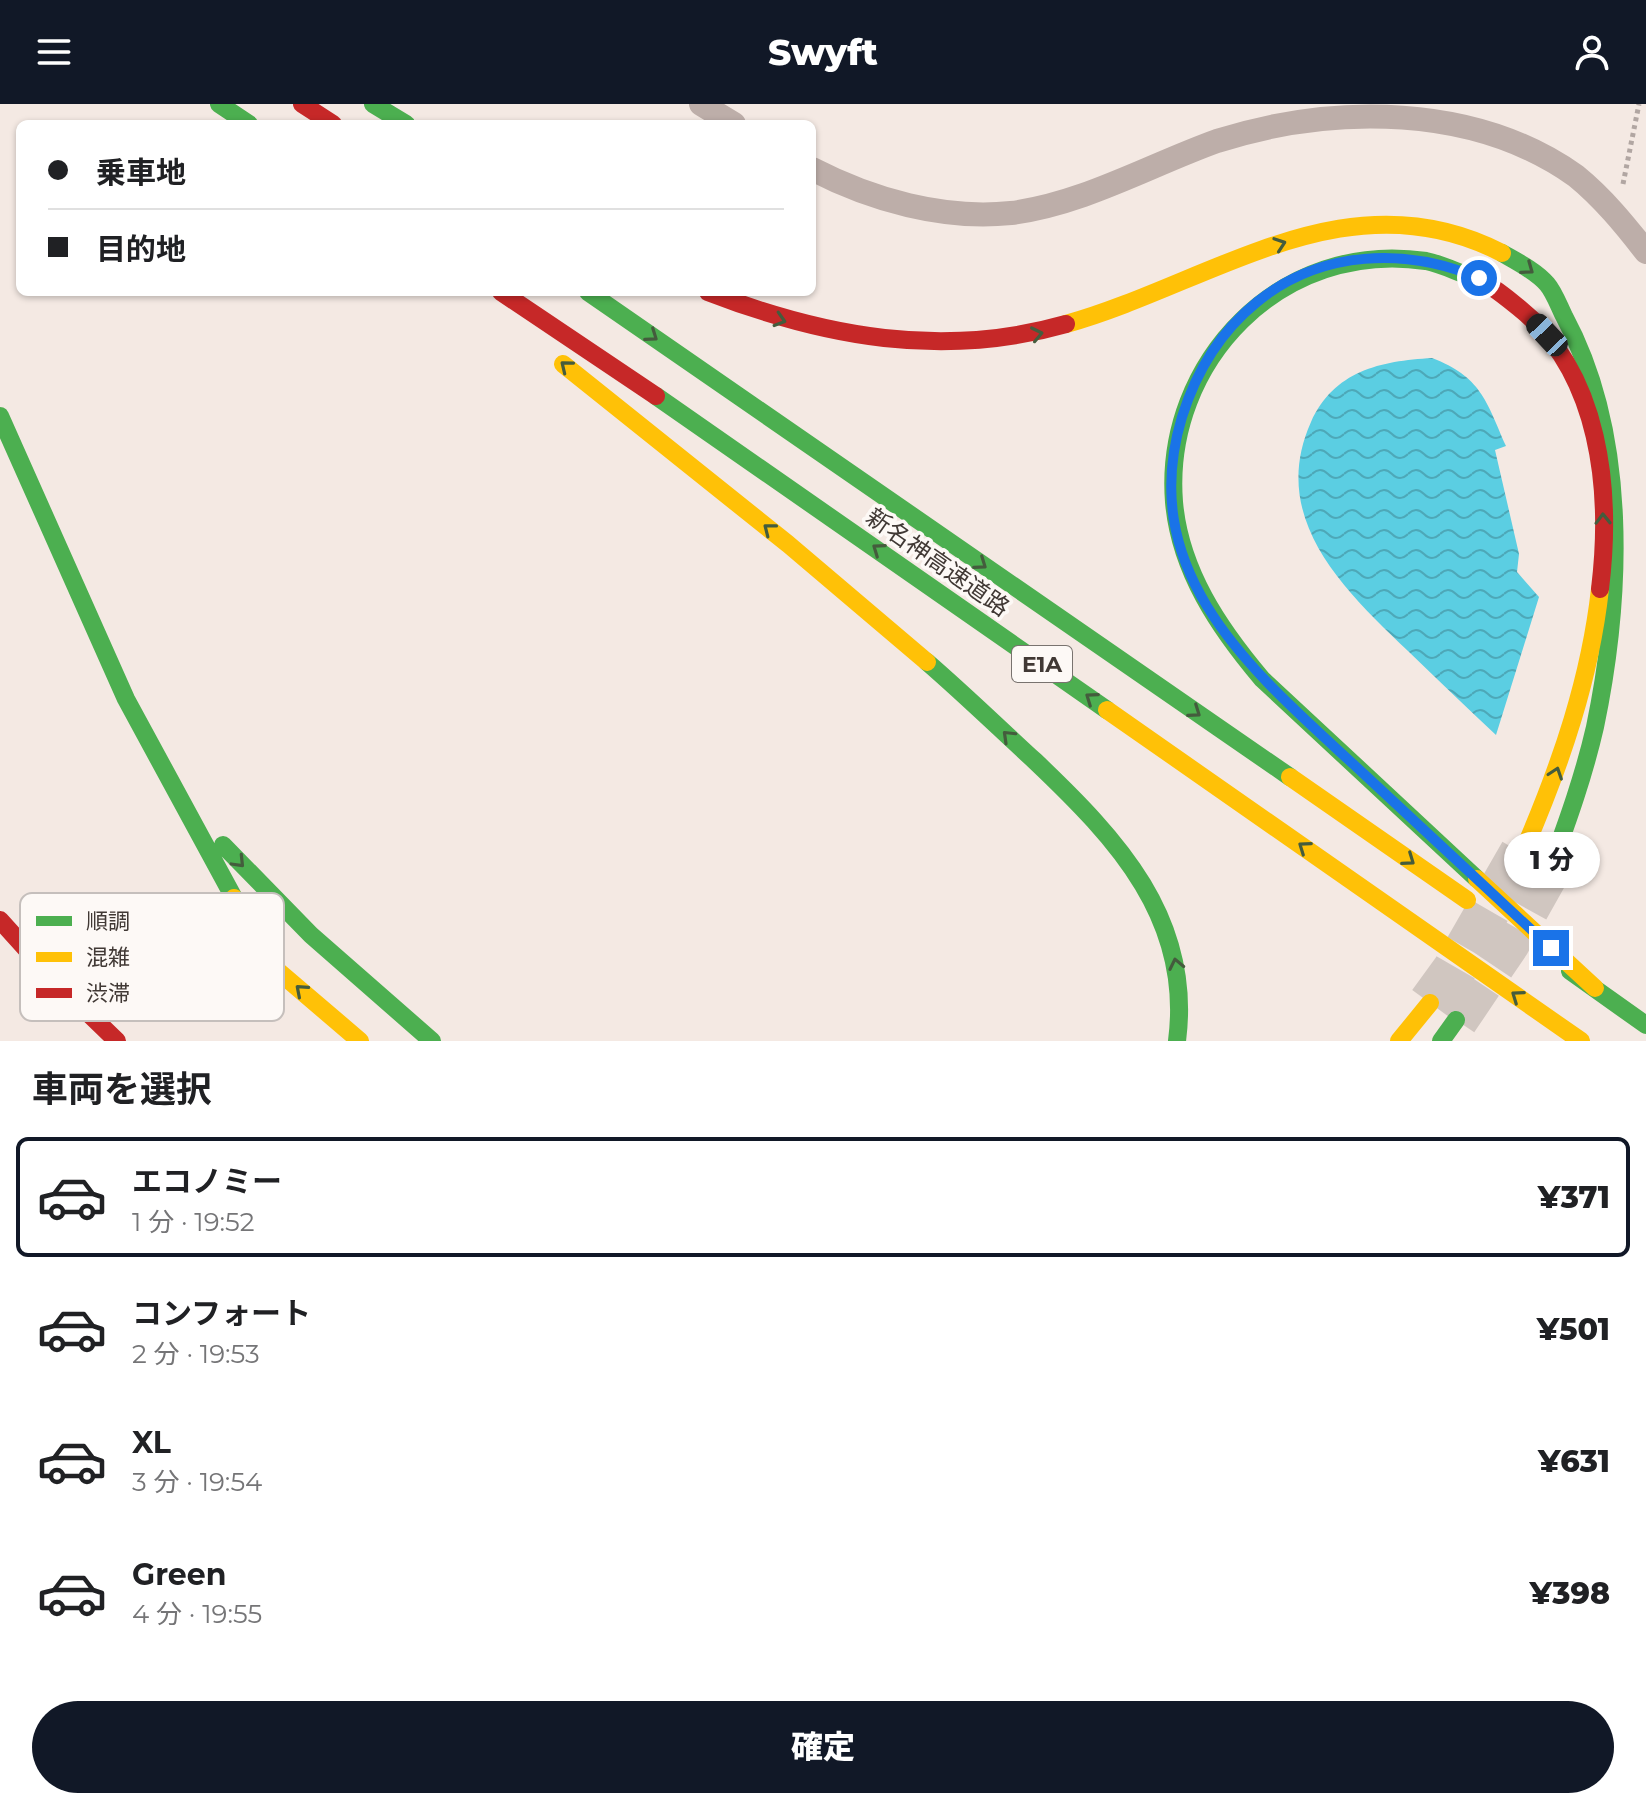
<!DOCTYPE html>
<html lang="ja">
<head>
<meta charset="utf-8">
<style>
  :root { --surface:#fff; --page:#f2f2f2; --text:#202124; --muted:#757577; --line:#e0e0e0; --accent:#111827 }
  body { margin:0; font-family:Montserrat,"Noto Sans JP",sans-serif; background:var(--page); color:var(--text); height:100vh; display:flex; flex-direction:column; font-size:30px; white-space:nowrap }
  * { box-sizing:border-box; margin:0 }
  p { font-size:26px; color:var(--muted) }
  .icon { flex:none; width:44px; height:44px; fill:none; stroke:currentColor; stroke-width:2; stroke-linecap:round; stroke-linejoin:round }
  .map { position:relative; height:937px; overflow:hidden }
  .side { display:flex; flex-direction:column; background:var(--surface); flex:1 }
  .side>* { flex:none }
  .banner { position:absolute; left:16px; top:16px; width:800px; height:176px; border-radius:12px; box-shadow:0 2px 6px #0004; display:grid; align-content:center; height:176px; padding:0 32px; background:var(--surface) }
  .end { position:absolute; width:36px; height:36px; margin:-18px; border:10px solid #1a73e8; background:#fff; box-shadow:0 0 0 4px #fff }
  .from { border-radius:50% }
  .bubble { position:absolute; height:56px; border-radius:28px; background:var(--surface); box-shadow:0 2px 6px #0004; font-size:26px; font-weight:800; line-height:56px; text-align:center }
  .car { position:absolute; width:24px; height:48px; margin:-24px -12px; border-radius:10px; box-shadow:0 0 6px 2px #0007; background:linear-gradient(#222 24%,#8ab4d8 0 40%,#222 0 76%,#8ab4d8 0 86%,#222 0) }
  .banner b { display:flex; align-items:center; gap:28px; height:76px; font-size:30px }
  .banner b+b { border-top:2px solid var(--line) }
  .banner i { width:20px; height:20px; background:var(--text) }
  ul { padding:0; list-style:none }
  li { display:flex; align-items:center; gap:24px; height:120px; margin:0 16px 12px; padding:0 16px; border:4px solid transparent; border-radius:12px }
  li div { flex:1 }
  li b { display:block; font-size:30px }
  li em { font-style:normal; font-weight:800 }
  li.current { border-color:var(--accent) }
  li>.icon { width:72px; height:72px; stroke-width:1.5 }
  h2 { padding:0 32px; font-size:36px; line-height:96px }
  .action { display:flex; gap:16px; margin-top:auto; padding:16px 32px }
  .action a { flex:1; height:92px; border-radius:48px; background:var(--accent); color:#fff; font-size:32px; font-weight:800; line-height:92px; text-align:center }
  header { display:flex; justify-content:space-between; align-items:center; height:104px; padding:0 32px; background:var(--accent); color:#fff; font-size:36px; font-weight:800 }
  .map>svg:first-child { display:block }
</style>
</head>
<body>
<header><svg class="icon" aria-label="menu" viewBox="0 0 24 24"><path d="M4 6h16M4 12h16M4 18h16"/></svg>Swyft<svg class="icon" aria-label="person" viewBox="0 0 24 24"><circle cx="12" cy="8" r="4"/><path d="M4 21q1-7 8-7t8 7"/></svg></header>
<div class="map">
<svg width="1646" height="937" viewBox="0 0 1646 937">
  <defs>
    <pattern id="water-waves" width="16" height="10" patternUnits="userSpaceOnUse" patternTransform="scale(2)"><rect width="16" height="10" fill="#5bcee2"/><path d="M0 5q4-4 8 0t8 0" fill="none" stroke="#4da8b8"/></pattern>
  </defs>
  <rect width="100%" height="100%" fill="#f4e9e3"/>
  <!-- water -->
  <path fill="url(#water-waves)" d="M 1432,254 C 1481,273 1486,296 1506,342 L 1495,346 L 1519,450 L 1517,468 L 1539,493 L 1496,631 C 1466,603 1437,575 1408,547 C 1344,486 1268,414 1311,318 C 1334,267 1380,257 1432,254 Z"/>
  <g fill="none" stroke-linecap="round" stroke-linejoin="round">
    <!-- highway-tunnel -->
    <path stroke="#d0c6c0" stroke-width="44" stroke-dasharray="44 22" stroke-linecap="butt" d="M 1430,899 L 1454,866 L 1526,741
      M 1456,916 L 1508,839 L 1551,762"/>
    <!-- path -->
    <path stroke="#b1a6a2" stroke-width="5" stroke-dasharray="4 4" stroke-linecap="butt" d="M 1623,80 L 1639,0"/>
    <!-- street -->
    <path stroke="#bdaea9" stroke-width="24" d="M 701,0 L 734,20
      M 812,65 C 872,96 943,116 1011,109 C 1083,100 1150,61 1217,37 C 1334,0 1475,0 1576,72 C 1603,94 1625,121 1646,148"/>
    <!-- fast -->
    <path stroke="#4caf50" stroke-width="18" d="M 219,0 L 249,20
      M 373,0 L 406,20
      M 1502,149 C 1516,157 1536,167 1547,180 C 1554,188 1559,202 1564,212 C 1629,332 1622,493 1595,623 C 1584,671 1568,716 1551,762
      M 1472,173 C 1457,168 1441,160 1426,157 C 1282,135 1163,257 1174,398 C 1180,467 1219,524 1262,575 L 1477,775
      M 588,188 L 1290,673
      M 656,292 L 1107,606
      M 0,312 L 126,595 L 234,794
      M 927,558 C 964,590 999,624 1035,657 C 1117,735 1193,815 1177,937
      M 223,741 L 311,831 L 432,937
      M 1570,867 L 1646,921
      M 1441,937 L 1456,916"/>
    <!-- slow -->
    <path stroke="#ffc107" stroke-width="18" d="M 1066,220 C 1212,179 1348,69 1502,149
      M 563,260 L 788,440 L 927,558
      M 1107,606 L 1581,937
      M 1290,673 L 1467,796
      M 1526,741 C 1561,659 1590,575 1600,485
      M 1477,775 L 1595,884
      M 234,794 L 271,861 L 360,937
      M 1399,937 L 1430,899"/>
    <!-- jam -->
    <path stroke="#c62828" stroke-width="18" d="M 302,0 L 333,20
      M 1472,173 C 1490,180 1503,191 1518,203 C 1601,269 1612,387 1600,485
      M 501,188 L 656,292
      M 708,188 C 824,233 943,255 1066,220
      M 0,816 L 55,877 L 117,937"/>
  </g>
  <!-- one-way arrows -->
  <defs><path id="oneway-chevron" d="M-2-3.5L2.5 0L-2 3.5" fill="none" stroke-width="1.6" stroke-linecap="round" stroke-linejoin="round" transform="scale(2)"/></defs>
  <g stroke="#445c3d">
    <use href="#oneway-chevron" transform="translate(1280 140) rotate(-19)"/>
    <use href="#oneway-chevron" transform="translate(1528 165) rotate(36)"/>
    <use href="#oneway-chevron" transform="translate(780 216) rotate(17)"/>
    <use href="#oneway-chevron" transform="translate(1037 230) rotate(-12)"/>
    <use href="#oneway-chevron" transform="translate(652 232) rotate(35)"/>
    <use href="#oneway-chevron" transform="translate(566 262) rotate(-141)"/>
    <use href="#oneway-chevron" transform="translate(1603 415) rotate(-91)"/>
    <use href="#oneway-chevron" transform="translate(769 425) rotate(-142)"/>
    <use href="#oneway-chevron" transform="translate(878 445) rotate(-145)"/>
    <use href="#oneway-chevron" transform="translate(981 460) rotate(35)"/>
    <use href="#oneway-chevron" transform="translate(1091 594) rotate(-145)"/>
    <use href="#oneway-chevron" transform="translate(1195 608) rotate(35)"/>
    <use href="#oneway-chevron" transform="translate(1008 632) rotate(-136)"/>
    <use href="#oneway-chevron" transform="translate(1556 669) rotate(-71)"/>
    <use href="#oneway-chevron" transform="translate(1304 743) rotate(-145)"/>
    <use href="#oneway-chevron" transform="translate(1409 756) rotate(35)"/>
    <use href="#oneway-chevron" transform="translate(239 758) rotate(46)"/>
    <use href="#oneway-chevron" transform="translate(1176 860) rotate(-102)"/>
    <use href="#oneway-chevron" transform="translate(301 886) rotate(-139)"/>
    <use href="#oneway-chevron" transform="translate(1517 892) rotate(-145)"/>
  </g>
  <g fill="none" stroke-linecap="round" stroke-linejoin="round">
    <!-- route -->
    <path stroke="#1a73e8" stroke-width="10" d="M 1479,174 C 1405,143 1321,146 1257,198 C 1220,228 1196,268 1182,313 C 1133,475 1261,574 1365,671 C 1427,729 1489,786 1551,844"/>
  </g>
  <g text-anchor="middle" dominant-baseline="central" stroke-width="7" stroke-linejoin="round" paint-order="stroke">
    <!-- shield labels -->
    <rect fill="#fdf9f6" stroke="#79736f" stroke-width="2" x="1012" y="542" width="60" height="36" rx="6"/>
    <g font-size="22" font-weight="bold" fill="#413935">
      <text x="1042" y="560">E1A</text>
    </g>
    <!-- street labels -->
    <g font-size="24" fill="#413935" stroke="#fdf9f6">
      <text transform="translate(938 458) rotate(35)">新名神高速道路</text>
    </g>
  </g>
  <!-- legend -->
  <rect x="20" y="789" width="264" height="128" rx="12" fill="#fdf9f6" stroke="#c5bfbc" stroke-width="2"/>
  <rect x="36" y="812" width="36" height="10" fill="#4caf50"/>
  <rect x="36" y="848" width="36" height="10" fill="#ffc107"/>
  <rect x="36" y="884" width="36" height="10" fill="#c62828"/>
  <g font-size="22" fill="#413935">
    <text x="86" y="825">順調</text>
    <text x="86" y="861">混雑</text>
    <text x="86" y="897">渋滞</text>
  </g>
</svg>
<i class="end from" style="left:1479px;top:174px"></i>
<i class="end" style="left:1551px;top:844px"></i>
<div class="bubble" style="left:1504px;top:728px;width:96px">1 分</div>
<i class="car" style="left:1547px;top:231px;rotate:317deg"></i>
<div class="banner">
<b><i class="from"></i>乗車地</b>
<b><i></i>目的地</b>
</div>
</div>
<section class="side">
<h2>車両を選択</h2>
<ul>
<li class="current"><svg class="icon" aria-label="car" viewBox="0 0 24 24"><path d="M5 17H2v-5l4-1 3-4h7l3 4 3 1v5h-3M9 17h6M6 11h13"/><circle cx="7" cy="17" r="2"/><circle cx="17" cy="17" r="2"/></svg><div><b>エコノミー</b><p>1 分 · 19:52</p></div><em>¥371</em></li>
<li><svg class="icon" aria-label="car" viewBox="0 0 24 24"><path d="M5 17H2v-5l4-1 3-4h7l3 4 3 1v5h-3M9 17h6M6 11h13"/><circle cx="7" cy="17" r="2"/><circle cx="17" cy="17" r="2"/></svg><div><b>コンフォート</b><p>2 分 · 19:53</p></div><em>¥501</em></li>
<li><svg class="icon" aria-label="car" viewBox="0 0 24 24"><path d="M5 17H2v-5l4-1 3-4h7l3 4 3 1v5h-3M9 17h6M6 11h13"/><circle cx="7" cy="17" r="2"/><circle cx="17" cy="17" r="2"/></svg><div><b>XL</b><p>3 分 · 19:54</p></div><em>¥631</em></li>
<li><svg class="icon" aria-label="car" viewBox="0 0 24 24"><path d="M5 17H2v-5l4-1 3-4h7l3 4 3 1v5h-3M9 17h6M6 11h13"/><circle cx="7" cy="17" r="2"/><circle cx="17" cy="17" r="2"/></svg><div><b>Green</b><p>4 分 · 19:55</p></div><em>¥398</em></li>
</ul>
<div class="action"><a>確定</a></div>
</section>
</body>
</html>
